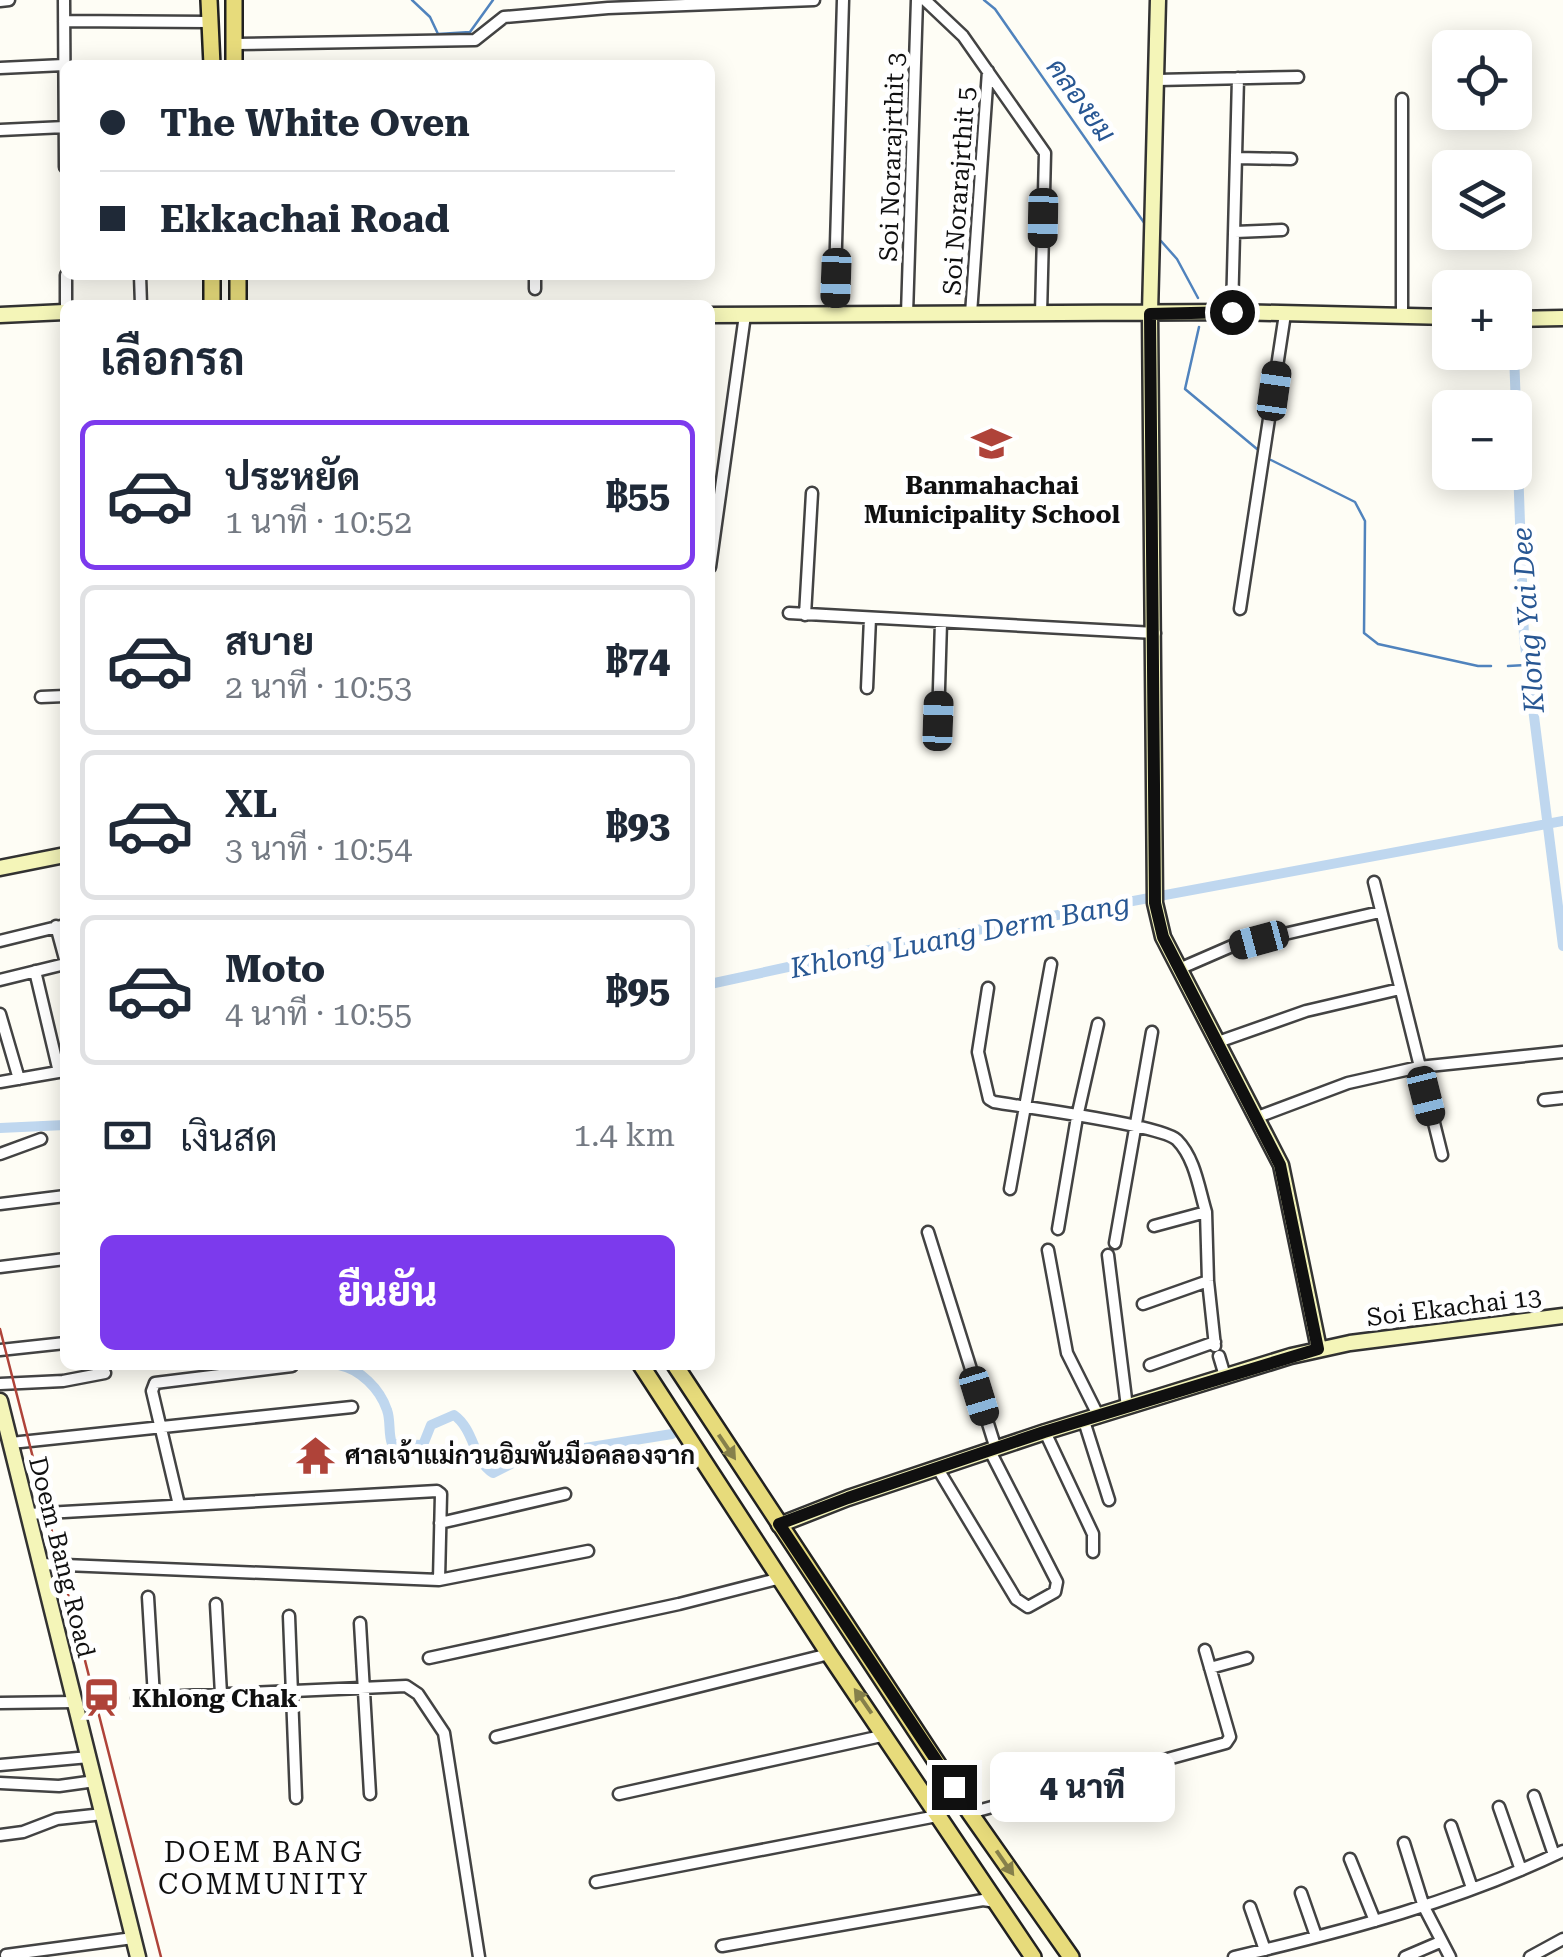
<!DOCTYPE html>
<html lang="th">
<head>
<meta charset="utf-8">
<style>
  :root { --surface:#fff; --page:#f2f2f3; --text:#1f2937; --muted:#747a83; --line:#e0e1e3; --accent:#7c3aed }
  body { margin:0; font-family:"Roboto Serif",Sarabun,serif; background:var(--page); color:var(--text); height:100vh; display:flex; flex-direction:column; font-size:38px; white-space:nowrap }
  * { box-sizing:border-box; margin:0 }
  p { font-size:32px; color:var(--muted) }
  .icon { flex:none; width:55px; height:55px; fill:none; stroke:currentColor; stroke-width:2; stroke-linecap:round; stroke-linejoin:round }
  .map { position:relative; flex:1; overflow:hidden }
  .side { position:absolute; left:60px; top:300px; width:655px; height:1070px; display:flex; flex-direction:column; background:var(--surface); border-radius:15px; box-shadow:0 5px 25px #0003 }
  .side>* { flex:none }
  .banner { position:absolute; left:60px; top:60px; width:655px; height:220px; border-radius:15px; box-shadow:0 5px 25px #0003; display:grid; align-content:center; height:220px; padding:0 40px; background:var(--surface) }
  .tools { position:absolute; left:1432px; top:30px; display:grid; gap:20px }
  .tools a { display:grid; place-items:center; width:100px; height:100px; border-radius:15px; background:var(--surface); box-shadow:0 5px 25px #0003; font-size:50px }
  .end { position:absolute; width:45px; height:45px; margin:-22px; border:12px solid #101010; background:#fff; box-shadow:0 0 0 5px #fff }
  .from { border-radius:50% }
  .bubble { position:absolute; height:70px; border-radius:15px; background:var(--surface); box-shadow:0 5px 25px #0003; font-size:32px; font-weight:800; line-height:70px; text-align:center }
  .car { position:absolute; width:30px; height:60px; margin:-30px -15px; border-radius:12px; box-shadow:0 0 8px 2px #0007; background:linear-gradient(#222 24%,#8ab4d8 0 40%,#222 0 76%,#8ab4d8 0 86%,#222 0) }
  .banner b { display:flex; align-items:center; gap:35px; height:95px; font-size:38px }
  .banner b+b { border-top:2px solid var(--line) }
  .banner i { width:25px; height:25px; background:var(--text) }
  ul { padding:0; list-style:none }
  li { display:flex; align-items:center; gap:30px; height:150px; margin:0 20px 15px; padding:0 20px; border:5px solid var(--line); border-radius:15px }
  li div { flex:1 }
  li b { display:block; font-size:38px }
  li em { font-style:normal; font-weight:800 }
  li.selected { border-color:var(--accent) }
  li>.icon { width:90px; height:90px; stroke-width:1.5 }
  h2 { padding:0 40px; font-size:45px; line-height:120px }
  .pay { display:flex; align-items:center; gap:25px; height:110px; padding:0 40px; font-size:38px }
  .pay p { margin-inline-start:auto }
  .cta { display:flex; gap:20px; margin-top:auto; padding:20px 40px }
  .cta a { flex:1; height:115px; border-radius:15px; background:var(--accent); color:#fff; font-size:40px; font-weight:800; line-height:115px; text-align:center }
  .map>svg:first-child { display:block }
</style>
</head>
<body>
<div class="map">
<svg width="1563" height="1957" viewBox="0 0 1563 1957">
  <rect width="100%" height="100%" fill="#fefdf5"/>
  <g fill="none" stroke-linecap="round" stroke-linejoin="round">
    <!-- stream -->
    <path stroke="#5083bd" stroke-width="2.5" d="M 412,0 L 430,17 L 438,34 L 470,32 L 493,0
      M 984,0 L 995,9 L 1145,224
      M 1161,241 L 1177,259 L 1198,298
      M 1199,327 L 1185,389 L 1257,449
      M 1271,460 L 1355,502 L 1365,521 L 1364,633 L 1378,644 L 1478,666 L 1491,666
      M 1508,666 L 1528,665"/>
    <!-- canal -->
    <path stroke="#bfd7ef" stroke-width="10" d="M 1514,352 L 1524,637 L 1563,946
      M 710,984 L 848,954 L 1563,821
      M 0,1128 L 65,1125
      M 339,1365 C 360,1369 380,1389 387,1410 C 391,1421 388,1433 392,1444 L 423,1445 L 431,1425 L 454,1415 C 475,1430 473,1461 493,1473 L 523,1458 L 672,1434"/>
    <defs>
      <path id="street" d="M 64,0 L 65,167
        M 925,0 L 963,36 L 1045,153 L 1041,314
        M 0,1 L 9,0
        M 64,21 L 209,22
        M 235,44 L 475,40 L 504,17 L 608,8 L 814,0
        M 0,68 L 64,65
        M 1157,80 L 1298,77
        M 1402,99 L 1402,315
        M 0,130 L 65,127
        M 1236,158 L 1291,159
        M 1235,232 L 1282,230
        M 66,275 L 66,305
        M 140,275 L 141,305
        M 535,275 L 535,289
        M 1232,312 L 1238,78
        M 834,314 L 843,0
        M 907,314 L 917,0
        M 971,314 L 988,71
        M 710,567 L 745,315
        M 1240,609 L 1285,314
        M 789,613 L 1155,633
        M 805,615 L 812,493
        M 867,688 L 870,618
        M 41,697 L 65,696
        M 938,721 L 941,622
        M 1374,882 L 1442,1155
        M 56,926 L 65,959
        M 0,941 L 65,925
        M 1179,969 L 1232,946 L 1380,912
        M 35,971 L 59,1072
        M 0,980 L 65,964
        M 988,988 L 978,1052 L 989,1099 L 994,1102 C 1023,1107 1162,1125 1177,1140 C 1195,1158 1199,1189 1206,1212
        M 0,1014 L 19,1079
        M 1218,1042 L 1306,1011 L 1400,989
        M 0,1082 L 64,1071
        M 1544,1100 L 1563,1098
        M 1255,1118 L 1348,1083 L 1419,1067 L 1563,1052
        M 0,1154 L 41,1139
        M 1010,1189 L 1051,964
        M 0,1204 L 65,1196
        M 1154,1226 L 1206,1212 L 1208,1281 L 1215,1346
        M 1058,1229 L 1077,1117 L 1098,1024
        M 928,1232 L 996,1449
        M 1115,1243 L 1152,1032
        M 1048,1250 L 1067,1353 L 1099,1417
        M 1108,1255 L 1127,1407
        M 0,1267 L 65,1259
        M 1143,1304 L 1208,1281
        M 0,1350 L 65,1343
        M 1219,1356 L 1225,1376
        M 1150,1365 L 1215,1342
        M 0,1384 L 63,1381 L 105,1373
        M 1084,1421 L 1109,1500
        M 1045,1432 L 1093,1534 L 1093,1552
        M 11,1443 L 352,1407
        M 938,1469 L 1016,1599 L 1028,1607 L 1055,1592 L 1057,1582 L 990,1451
        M 179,1505 L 152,1391 L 155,1383 L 292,1366
        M 28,1514 L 437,1491 L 441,1494 L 439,1580
        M 440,1523 L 565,1494
        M 40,1564 L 439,1580 L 588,1551
        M 148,1597 L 154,1697
        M 216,1604 L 221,1694
        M 289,1616 L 296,1798
        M 360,1623 L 370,1794
        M 429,1658 L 679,1604 L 781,1578
        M 1210,1668 L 1247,1658
        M 137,1698 L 406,1686 L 418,1694 L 444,1733 L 479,1957
        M 0,1703 L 75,1702
        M 496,1737 L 829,1654
        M 0,1765 L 89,1757
        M 0,1783 L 59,1786 L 95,1781
        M 619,1794 L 886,1735
        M 1534,1796 L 1554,1855
        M 1499,1807 L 1521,1870
        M 970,1813 L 1226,1743 L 1230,1737 L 1205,1650
        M 1451,1826 L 1472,1888
        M 0,1835 L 23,1832 L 57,1819 L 103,1814
        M 1404,1843 L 1424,1907 L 1450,1957
        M 1350,1859 L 1375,1921
        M 596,1882 L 937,1816
        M 1301,1893 L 1316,1936
        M 1250,1907 L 1265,1950
        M 722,1946 L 983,1900 L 996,1902
        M 6,1955 L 133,1938
        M 1234,1957 C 1346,1931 1459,1901 1563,1851
        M 1405,1957 L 1440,1942
        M 1530,1957 L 1563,1939"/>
      <path id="secondary" d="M 1158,0 L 1150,313 L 1155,903 L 1163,937 L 1281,1165 L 1319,1349
        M 0,315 L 65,312
        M 710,315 L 1232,312 L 1450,317
        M 1515,319 L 1563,318
        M 0,868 L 65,855
        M 0,1401 L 138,1957
        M 779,1525 L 848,1498 L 1045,1432 L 1291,1356 L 1350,1343 L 1563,1316"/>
      <path id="primary" d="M 209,0 L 212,65
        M 234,0 L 234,65
        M 212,275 L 212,305
        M 238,275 L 238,305
        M 641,1365 L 829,1654 L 1033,1957
        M 675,1365 L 970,1813 L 1071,1957"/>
    </defs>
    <!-- street casing -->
    <use href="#street" stroke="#434343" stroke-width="15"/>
    <!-- secondary casing -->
    <use href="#secondary" stroke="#323232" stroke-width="19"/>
    <!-- primary casing -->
    <use href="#primary" stroke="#212121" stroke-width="20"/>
    <!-- street -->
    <use href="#street" stroke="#fff" stroke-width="10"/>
    <!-- secondary -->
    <use href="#secondary" stroke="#f4f5b8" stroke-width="14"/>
    <!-- primary -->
    <use href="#primary" stroke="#e7db7b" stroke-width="15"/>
    <!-- rail -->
    <path stroke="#af4339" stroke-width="2.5" d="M 0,1329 L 161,1957"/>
  </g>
  <!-- one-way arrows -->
  <defs><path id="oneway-solid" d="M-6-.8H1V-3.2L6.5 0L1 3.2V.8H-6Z" transform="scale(2.5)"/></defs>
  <g fill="#86804b">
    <use href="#oneway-solid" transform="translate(727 1447) rotate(56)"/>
    <use href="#oneway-solid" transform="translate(863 1701) rotate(-125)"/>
    <use href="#oneway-solid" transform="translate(1005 1863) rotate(55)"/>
  </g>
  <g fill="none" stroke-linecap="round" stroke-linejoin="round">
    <!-- route -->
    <path stroke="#101010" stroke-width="12" d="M 954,1787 L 779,1524 L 848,1498 L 1044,1432 L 1318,1349 L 1280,1165 L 1163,937 L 1155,903 L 1150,314 L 1232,312"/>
  </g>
  <!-- icons -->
  <defs>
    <symbol id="school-bare" viewBox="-9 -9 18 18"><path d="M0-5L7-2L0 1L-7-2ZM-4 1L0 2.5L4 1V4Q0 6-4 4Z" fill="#af4339" stroke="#fff" stroke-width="2.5" paint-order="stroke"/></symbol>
    <symbol id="temple-bare" viewBox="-9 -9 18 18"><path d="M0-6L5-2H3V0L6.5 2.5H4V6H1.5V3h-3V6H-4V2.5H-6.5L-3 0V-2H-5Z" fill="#af4339" stroke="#fff" stroke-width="2.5" paint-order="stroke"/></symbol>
    <symbol id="station-bare" viewBox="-9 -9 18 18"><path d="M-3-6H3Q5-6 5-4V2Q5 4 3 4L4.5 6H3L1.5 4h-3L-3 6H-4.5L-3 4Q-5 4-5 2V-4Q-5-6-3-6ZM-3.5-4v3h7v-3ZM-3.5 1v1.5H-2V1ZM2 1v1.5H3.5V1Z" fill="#af4339" stroke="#fff" stroke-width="2.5" paint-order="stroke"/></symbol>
  </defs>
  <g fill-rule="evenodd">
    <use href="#school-bare" x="964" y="416" width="55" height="55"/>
    <use href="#temple-bare" x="288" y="1428" width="55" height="55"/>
    <use href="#station-bare" x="74" y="1670" width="55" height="55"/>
  </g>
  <g text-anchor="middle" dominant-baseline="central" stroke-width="10" stroke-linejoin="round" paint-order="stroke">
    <!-- street labels -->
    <g font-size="25" fill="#101010" stroke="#fff">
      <text transform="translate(892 157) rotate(-88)">Soi Norarajrthit 3</text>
      <text transform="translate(959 191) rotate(-86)">Soi Norarajrthit 5</text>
      <text transform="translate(1454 1307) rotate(-7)">Soi Ekachai 13</text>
      <text transform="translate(62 1557) rotate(76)">Doem Bang Road</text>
    </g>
    <!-- poi labels -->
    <g font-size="25" font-weight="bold" fill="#101010" stroke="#fff" text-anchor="start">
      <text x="992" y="485" text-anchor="middle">Banmahachai<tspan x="992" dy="29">Municipality School</tspan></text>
      <text x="345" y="1455">ศาลเจ้าแม่กวนอิมพันมือคลองจาก</text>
      <text x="132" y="1698">Khlong Chak</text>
    </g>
    <!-- water labels -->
    <g font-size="28" font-style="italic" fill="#285793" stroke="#fff">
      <text transform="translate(1081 100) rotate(54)">คลองยม</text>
      <text transform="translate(1528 620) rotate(-94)">Klong Yai Dee</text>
      <text transform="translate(960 936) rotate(-11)">Khlong Luang Derm Bang</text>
    </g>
    <!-- neighbourhood labels -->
    <g font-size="28" letter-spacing="2.5" fill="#101010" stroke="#fff">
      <text x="264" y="1852">DOEM BANG<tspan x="264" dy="32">COMMUNITY</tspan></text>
    </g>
  </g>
</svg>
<div class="tools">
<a><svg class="icon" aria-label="locate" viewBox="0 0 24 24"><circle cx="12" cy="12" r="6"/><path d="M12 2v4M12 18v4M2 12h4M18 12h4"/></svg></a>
<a><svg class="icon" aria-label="layers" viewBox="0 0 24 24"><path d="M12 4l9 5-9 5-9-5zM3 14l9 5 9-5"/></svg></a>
<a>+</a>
<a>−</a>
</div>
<i class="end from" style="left:1232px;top:312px"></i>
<i class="end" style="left:954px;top:1787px"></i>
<div class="bubble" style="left:990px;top:1752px;width:185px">4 นาที</div>
<i class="car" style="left:1043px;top:218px;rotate:181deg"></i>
<i class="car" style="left:836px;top:278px;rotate:182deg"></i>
<i class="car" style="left:1274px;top:391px;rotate:8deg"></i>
<i class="car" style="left:938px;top:721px;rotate:2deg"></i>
<i class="car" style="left:1259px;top:940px;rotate:255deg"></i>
<i class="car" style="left:1426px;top:1096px;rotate:166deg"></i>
<i class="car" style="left:979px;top:1396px;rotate:163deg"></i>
<div class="banner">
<b><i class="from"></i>The White Oven</b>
<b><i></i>Ekkachai Road</b>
</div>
<section class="side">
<h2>เลือกรถ</h2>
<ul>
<li class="selected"><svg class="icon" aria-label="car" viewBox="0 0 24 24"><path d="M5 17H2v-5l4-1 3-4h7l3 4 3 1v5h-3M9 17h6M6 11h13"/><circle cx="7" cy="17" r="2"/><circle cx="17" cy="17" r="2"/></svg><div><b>ประหยัด</b><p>1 นาที · 10:52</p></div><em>฿55</em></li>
<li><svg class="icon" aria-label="car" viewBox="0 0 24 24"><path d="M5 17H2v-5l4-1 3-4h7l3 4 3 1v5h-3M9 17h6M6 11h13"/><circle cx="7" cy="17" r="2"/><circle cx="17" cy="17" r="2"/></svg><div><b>สบาย</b><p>2 นาที · 10:53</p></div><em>฿74</em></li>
<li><svg class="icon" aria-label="car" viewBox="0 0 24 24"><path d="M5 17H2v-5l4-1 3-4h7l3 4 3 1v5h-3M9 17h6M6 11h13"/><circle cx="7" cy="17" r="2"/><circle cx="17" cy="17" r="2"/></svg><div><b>XL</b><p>3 นาที · 10:54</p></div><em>฿93</em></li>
<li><svg class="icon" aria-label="car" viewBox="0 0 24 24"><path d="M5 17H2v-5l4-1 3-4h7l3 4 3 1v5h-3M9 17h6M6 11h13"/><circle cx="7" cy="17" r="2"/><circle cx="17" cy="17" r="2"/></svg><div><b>Moto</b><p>4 นาที · 10:55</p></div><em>฿95</em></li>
</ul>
<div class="pay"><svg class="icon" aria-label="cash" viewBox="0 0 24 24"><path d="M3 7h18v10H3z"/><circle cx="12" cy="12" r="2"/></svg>เงินสด<p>1.4 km</p></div>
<div class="cta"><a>ยืนยัน</a></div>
</section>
</div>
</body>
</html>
